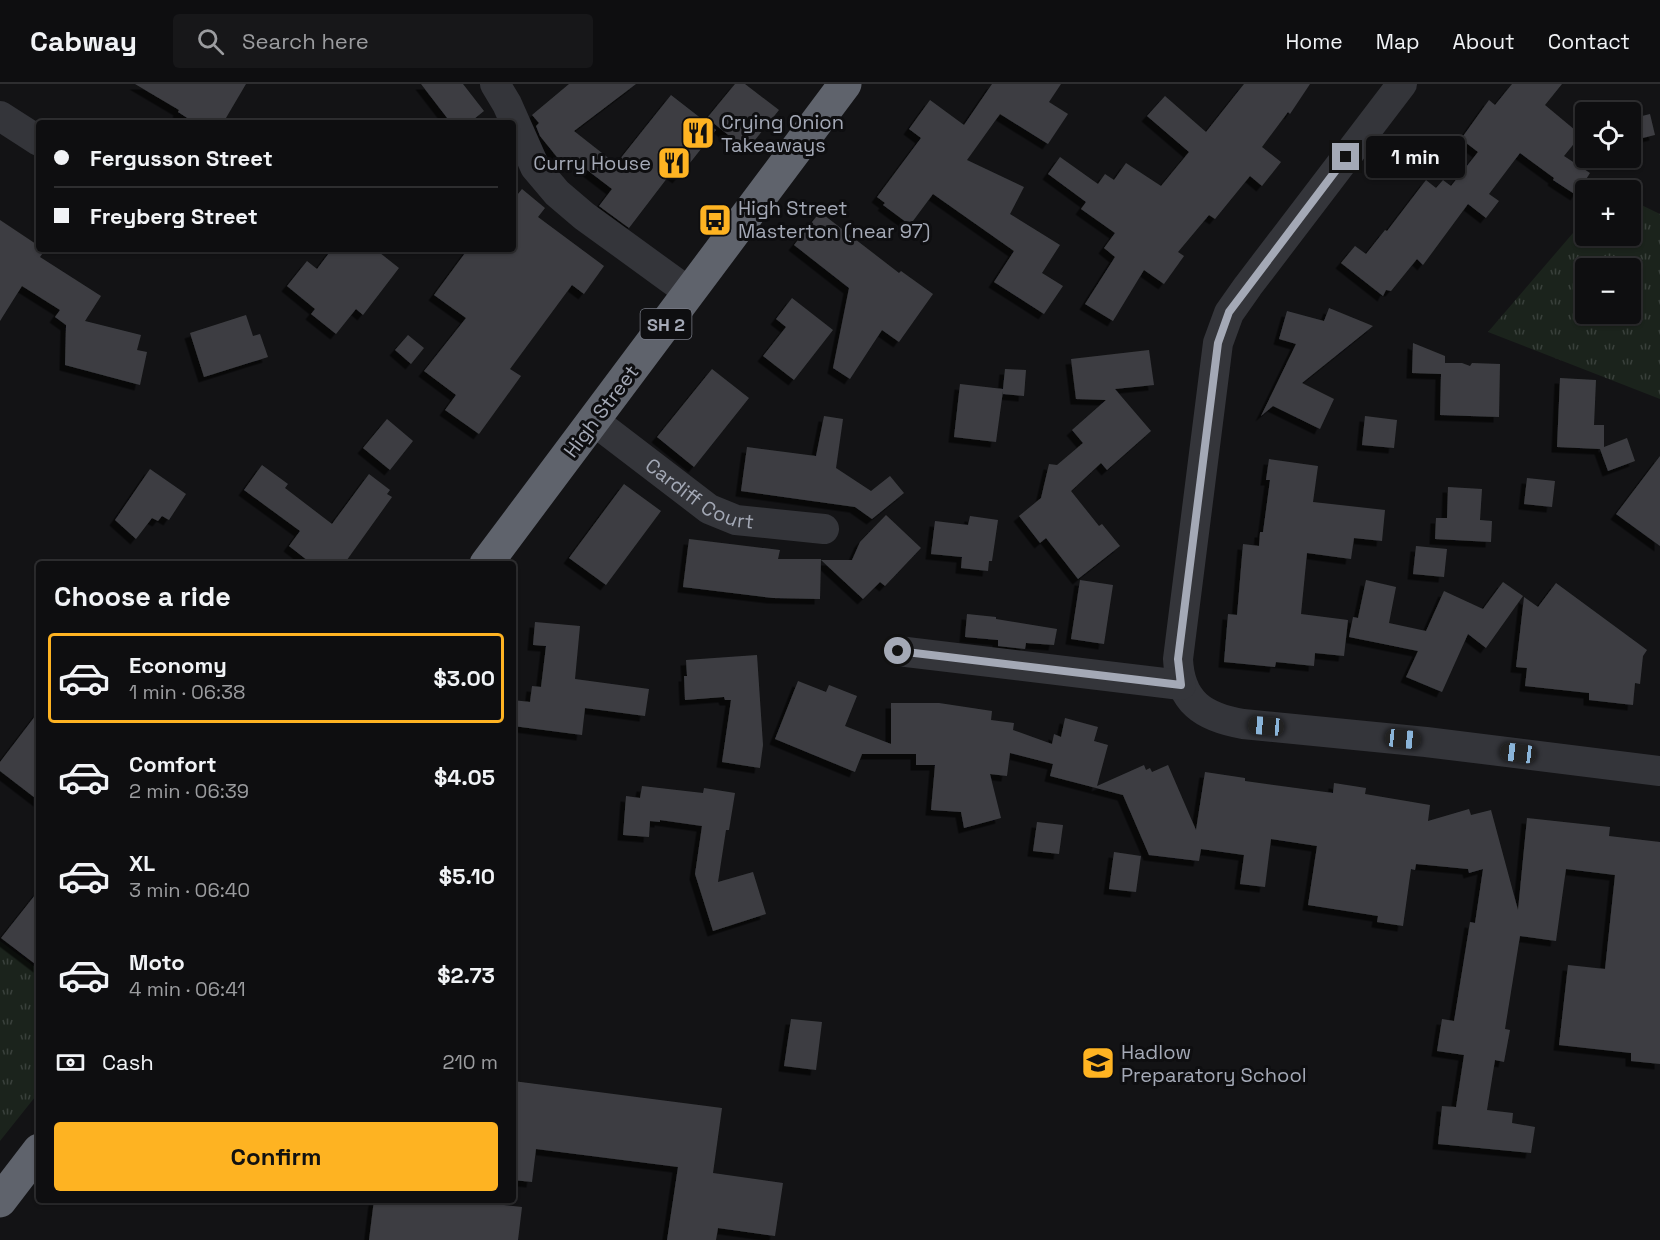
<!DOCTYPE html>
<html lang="en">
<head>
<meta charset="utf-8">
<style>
  :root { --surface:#0e0e10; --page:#171719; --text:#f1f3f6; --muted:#9b9c9f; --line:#2e2e30; --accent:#feb322 }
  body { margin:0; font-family:"Space Grotesk",sans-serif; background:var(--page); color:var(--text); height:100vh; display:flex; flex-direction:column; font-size:22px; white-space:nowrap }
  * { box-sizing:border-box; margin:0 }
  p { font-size:20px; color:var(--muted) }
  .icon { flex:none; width:33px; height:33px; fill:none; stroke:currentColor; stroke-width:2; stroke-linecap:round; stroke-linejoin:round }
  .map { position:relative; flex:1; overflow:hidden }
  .drawer { position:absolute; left:36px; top:477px; width:480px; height:642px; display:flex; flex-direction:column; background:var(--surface); border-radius:6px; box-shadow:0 2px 4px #0004,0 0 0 2px var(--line) }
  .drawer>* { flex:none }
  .hud { position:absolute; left:36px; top:36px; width:480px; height:132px; border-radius:6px; box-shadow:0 2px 4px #0004,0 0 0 2px var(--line); display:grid; align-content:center; height:132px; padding:0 18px; background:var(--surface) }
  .buttons { position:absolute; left:1575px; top:18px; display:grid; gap:12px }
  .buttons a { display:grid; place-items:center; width:66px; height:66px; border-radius:6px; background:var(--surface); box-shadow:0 2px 4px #0004,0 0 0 2px var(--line); font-size:30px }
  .end { position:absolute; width:27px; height:27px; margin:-14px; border:8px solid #a4a9b6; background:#111; box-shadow:0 0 0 3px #111 }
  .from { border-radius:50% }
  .bubble { position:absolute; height:42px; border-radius:6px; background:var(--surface); box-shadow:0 2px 4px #0004,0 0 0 2px var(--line); font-size:20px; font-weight:600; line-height:42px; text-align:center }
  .car { position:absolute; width:18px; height:36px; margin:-18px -9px; border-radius:8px; box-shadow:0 0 4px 2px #0007; background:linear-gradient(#222 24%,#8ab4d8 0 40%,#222 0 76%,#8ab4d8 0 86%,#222 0) }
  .hud b { display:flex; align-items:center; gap:21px; height:57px; font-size:22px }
  .hud b+b { border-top:2px solid var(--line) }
  .hud i { width:15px; height:15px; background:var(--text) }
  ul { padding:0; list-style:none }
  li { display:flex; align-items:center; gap:18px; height:90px; margin:0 12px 9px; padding:0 6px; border:3px solid transparent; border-radius:6px }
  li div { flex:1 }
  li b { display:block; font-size:22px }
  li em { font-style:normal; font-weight:600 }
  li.on { border-color:var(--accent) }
  li>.icon { width:54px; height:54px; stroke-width:1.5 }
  h2 { padding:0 18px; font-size:27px; line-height:72px }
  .pay { display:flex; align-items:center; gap:15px; height:66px; padding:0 18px; font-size:22px }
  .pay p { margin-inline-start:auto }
  .primary-button { display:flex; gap:12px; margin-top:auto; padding:12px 18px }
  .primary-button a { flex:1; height:69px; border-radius:6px; background:var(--accent); color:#111; font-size:24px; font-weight:600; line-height:69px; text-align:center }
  header { display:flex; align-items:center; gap:36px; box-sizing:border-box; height:84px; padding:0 30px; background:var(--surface); border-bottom:2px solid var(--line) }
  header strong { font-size:28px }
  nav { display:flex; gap:33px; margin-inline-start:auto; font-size:21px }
  .search { width:420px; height:54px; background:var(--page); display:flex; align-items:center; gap:15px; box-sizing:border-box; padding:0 21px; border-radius:6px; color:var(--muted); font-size:22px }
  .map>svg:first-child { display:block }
</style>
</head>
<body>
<header>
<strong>Cabway</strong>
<div class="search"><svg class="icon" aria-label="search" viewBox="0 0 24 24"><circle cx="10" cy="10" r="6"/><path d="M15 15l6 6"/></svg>Search here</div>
<nav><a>Home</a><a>Map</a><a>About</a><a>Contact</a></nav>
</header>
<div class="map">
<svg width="1660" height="1156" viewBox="0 0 1660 1156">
  <defs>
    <pattern id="park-tufts" width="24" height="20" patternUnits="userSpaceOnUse" patternTransform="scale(1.5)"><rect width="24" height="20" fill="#1b231c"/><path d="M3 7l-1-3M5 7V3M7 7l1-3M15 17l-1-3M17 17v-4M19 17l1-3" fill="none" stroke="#39403b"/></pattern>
    <filter id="shadow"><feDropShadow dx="-5.5" dy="5.5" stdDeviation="0" flood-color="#0009"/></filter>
  </defs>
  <rect width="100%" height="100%" fill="#131315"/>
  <!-- park -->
  <path fill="url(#park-tufts)" fill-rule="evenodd" d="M 1631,116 L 1660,130 L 1660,315 L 1488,248 L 1585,135 L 1586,152 L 1630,152 ZM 1586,184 L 1630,184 L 1630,230 L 1586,230 Z
    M 0,857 L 39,886 L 39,1008 L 0,1057 Z"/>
  <!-- building -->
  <path fill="#3d3e42" filter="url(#shadow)" d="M 135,0 L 246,0 L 223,39 L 195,39 L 178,28 L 179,26 Z
    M 421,0 L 463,0 L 484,27 L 469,39 L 451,39 Z
    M 569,0 L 636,0 L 574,47 L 616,80 L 671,11 L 716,46 L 678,94 L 671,89 L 629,144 L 599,122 L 612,105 L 574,76 L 565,83 L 540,52 L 536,42 L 539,39 L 532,31 Z
    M 735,0 L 745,0 L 779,26 L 747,66 L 707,34 Z
    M 992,0 L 1061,0 L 1049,18 L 1068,30 L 1048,60 L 1000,30 L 967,76 L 1024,103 L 1010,130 L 1060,161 L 1042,189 L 1063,202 L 1044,230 L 994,198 L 1014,167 L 933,110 L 910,141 L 883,121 L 885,119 L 877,113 L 921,54 L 909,45 L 930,16 L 964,41 Z
    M 1244,0 L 1310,0 L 1290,30 L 1288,28 L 1262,63 L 1281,78 L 1262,102 L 1250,92 L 1215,135 L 1209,131 L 1178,168 L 1184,172 L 1164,200 L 1144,186 L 1113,237 L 1085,220 L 1115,173 L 1104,164 L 1115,149 L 1081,125 L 1086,118 L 1048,90 L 1060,73 L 1098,100 L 1105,90 L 1114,96 L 1126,79 L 1161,102 L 1189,68 L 1147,32 L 1165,12 L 1206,48 Z
    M 1512,0 L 1562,0 L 1545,21 L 1581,51 L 1564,72 L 1590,89 L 1576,111 L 1553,96 L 1554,94 L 1520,69 L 1489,110 L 1499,117 L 1486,134 L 1468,120 L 1423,181 L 1417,175 L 1391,207 L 1386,206 L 1383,212 L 1341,179 L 1355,162 L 1366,170 L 1385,146 L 1387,147 L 1426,96 L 1436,104 L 1443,96 L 1451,102 L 1478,68 L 1461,55 L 1489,16 L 1495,21 Z
    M 1650,30 L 1655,51 L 1630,57 L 1630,35 Z
    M 522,105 L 545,124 L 538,133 L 604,182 L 584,210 L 572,201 L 510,285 L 521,292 L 479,350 L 445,326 L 456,311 L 424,287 L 466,234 L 434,211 L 468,165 L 513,165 L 513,116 Z
    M 820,128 L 899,189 L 901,187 L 933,210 L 899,258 L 882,246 L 850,295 L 833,284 L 849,204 L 794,161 Z
    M 0,136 L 39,162 L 39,165 L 45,166 L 40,173 L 101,212 L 85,237 L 141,251 L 137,266 L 147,268 L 140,301 L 65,281 L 66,241 L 55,233 L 60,226 L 22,202 L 0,237 Z
    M 332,165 L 375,165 L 399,184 L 363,231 L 356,225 L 336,250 L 311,230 L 315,225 L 287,202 L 307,177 L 317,185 Z
    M 792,214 L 833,246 L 794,296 L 763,272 L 786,243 L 776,235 Z
    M 1329,224 L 1373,242 L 1302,299 L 1334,315 L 1320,345 L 1273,322 L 1261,332 L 1296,260 L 1279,255 L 1287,227 L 1324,237 Z
    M 246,231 L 253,252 L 260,250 L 268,273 L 204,293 L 190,249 Z
    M 408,251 L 424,264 L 411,280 L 395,266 Z
    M 1413,259 L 1445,272 L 1445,279 L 1462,279 L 1470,282 L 1472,279 L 1500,280 L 1499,333 L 1440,331 L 1441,290 L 1412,289 Z
    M 1149,266 L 1154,301 L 1115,305 L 1151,347 L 1107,386 L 1101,379 L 1071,407 L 1099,442 L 1102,440 L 1120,462 L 1078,495 L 1046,454 L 1040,459 L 1019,432 L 1041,414 L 1049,380 L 1057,381 L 1083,359 L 1072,346 L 1106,316 L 1076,315 L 1071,275 Z
    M 712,285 L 749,314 L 694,383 L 657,353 Z
    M 1005,285 L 1026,286 L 1024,312 L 1003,310 L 1003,307 L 996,358 L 954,353 L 960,300 L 1003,305 Z
    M 1560,294 L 1596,296 L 1594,341 L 1604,341 L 1604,363 L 1627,354 L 1635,377 L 1608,387 L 1600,365 L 1557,363 Z
    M 824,332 L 843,335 L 836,384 L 871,407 L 890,392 L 904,409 L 872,435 L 855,423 L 741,407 L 747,363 L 816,372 Z
    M 1365,332 L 1397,336 L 1394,364 L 1362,361 Z
    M 387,335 L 413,357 L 390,386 L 363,364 Z
    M 1660,372 L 1660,462 L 1616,430 Z
    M 1269,375 L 1318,382 L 1313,418 L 1385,426 L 1382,457 L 1354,454 L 1351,475 L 1307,469 L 1301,530 L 1348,536 L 1344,572 L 1315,569 L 1314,582 L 1276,578 L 1275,583 L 1224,578 L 1228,530 L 1237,531 L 1243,460 L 1259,462 L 1260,448 L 1263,448 L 1270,396 L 1266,396 Z
    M 262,381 L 288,400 L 285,404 L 332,440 L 369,390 L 390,406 L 387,410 L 392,413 L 344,480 L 312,480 L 289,462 L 300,447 L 244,406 Z
    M 150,385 L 186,410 L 169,436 L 162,432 L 158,437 L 152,434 L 136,455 L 115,436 Z
    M 1527,394 L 1555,397 L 1552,423 L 1524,420 Z
    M 624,400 L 661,427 L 606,501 L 569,474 Z
    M 1448,403 L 1482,405 L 1480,436 L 1492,437 L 1491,458 L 1435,455 L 1436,434 L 1447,434 Z
    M 886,431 L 921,464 L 885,502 L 880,498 L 863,515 L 821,476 L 852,476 L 860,458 Z
    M 970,432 L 998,436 L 992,477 L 989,477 L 988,487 L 961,484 L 962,473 L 931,470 L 935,437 L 968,441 Z
    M 689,455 L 780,466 L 778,475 L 821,475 L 820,515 L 773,514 L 683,503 Z
    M 1416,462 L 1447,465 L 1444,493 L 1413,490 Z
    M 1080,496 L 1113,501 L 1104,560 L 1071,555 Z
    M 1366,496 L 1396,503 L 1389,539 L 1426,547 L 1444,507 L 1483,525 L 1503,498 L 1523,512 L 1486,564 L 1468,550 L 1442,608 L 1406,593 L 1418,567 L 1349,553 L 1353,533 L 1358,534 Z
    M 1556,499 L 1647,566 L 1643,572 L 1640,600 L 1635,599 L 1633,621 L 1589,616 L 1589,609 L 1525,602 L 1527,584 L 1516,583 L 1524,513 L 1538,523 Z
    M 967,530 L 996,533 L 996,535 L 1057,545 L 1054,561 L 1026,559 L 1025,565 L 998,562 L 998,556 L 965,553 Z
    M 535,538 L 580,542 L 575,595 L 649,605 L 645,632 L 585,624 L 582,651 L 513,642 L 513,616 L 530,618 L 532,602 L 541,603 L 546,562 L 533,561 Z
    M 757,571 L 763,661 L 760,684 L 722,678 L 731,616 L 725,616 L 724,613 L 685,616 L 684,592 L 687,592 L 686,576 Z
    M 798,597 L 826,608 L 829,601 L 857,612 L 845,642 L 891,660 L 891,619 L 939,619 L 992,627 L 991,636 L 1014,639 L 1013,646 L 1052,660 L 1054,650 L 1061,653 L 1065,634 L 1098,643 L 1094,657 L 1108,661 L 1097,702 L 1144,681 L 1146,686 L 1150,684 L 1152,688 L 1168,681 L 1196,746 L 1205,688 L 1245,694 L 1245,697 L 1333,709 L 1334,699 L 1366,704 L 1365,710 L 1430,721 L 1428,737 L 1469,725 L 1471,731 L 1491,726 L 1518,826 L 1527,734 L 1610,743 L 1609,752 L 1660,758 L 1660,980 L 1631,977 L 1631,969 L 1559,961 L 1568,881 L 1605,885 L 1615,791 L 1566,785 L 1556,857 L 1520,852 L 1505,945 L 1510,946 L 1504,978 L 1495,976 L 1487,1026 L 1513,1029 L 1512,1039 L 1535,1043 L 1531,1069 L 1438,1060 L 1442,1022 L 1456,1023 L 1464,971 L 1437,967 L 1442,935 L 1454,937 L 1470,838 L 1475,839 L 1483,785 L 1469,789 L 1468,785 L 1416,780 L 1415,786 L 1411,785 L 1403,842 L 1377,838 L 1378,832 L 1308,821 L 1317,762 L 1271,755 L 1265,803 L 1240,800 L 1244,771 L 1201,765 L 1199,777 L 1149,771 L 1123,711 L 1050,692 L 1053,680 L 1010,669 L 1007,692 L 990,690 L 1001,734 L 964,744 L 961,728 L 931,726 L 935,681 L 916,681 L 916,670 L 862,670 L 855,688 L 775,655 Z
    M 39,627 L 39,717 L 0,687 L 0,678 Z
    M 642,702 L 703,709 L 704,704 L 735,709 L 729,746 L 726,746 L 718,798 L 753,788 L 766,830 L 713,847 L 695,790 L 702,742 L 660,736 L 660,738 L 650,737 L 649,753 L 623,751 L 626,712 L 640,714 Z
    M 1037,738 L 1063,741 L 1059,770 L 1033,767 Z
    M 1114,768 L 1141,772 L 1136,808 L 1109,805 Z
    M 39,806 L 39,883 L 1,854 Z
    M 791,935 L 822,938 L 816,986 L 784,982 Z
    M 513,997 L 722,1024 L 713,1089 L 783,1099 L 775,1152 L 718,1144 L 716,1156 L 667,1156 L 678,1083 L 536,1065 L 532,1098 L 513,1096 Z
    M 374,1116 L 460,1116 L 522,1123 L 518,1156 L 369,1156 Z"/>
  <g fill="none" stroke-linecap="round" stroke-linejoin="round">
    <!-- minor -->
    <g stroke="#34353a" stroke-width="30">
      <path d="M 495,0 L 507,20 L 535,83 L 557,109 L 584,132 L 690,209"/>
      <path d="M 1402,0 L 1248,202 L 1229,229 L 1218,259 L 1178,575 C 1180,618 1203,633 1243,640 L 1426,658 L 1660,687"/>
      <path d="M 0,32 L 39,57"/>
      <path id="s1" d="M 594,337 L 709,425 L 736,436 L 824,445"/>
      <path d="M 898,567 L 1181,601"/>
    </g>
    <!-- highway -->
    <path stroke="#5f636c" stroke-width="33" d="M 486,480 L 845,0
      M 0,1117 L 39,1066"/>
  </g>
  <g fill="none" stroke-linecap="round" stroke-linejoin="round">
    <!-- route -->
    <path stroke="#a4a9b6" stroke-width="8" d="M 898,567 L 1181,601 L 1178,575 L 1218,259 L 1229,228 L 1346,73"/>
  </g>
  <!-- icons -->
  <defs>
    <symbol id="restaurant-square" viewBox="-11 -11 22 22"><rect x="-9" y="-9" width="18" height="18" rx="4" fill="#feb322" stroke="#0e0e10"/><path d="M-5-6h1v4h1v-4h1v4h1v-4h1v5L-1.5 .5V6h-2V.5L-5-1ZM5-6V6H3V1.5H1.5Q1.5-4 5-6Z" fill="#111"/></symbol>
    <symbol id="bus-square" viewBox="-11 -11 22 22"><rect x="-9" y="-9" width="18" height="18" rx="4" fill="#feb322" stroke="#0e0e10"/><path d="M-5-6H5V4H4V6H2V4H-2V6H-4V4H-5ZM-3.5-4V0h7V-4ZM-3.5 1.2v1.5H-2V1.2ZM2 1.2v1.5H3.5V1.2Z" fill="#111"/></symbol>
    <symbol id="school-square" viewBox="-11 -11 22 22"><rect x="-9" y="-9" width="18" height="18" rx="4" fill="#feb322" stroke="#0e0e10"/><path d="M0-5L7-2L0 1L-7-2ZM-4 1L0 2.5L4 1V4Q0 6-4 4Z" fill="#111"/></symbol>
  </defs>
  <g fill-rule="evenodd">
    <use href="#restaurant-square" x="679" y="30" width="38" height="38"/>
    <use href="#restaurant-square" x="655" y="60" width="38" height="38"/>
    <use href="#bus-square" x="696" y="117" width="38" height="38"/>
    <use href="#school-square" x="1079" y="960" width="38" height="38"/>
  </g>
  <g text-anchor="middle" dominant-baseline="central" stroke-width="6" stroke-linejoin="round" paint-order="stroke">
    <!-- shield labels -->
    <rect fill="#0e0e10" stroke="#777a84" stroke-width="1.5" x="640.5" y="225" width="51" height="30" rx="4.5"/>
    <g font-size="18" font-weight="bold" fill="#a4a9b6">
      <text x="666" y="240">SH 2</text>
    </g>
    <!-- poi labels -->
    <g font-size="20" fill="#a4a9b6" stroke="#0e0e10" text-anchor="start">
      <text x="721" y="38">Crying Onion<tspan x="721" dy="23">Takeaways</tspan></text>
      <text x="651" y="79" text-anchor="end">Curry House</text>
      <text x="738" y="124">High Street<tspan x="738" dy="23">Masterton (near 97)</tspan></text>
      <text x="1121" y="968">Hadlow<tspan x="1121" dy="23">Preparatory School</tspan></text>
    </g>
    <!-- street labels -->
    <g font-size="20" fill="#a4a9b6" stroke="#0e0e10">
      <text transform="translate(601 327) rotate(-53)">High Street</text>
      <text stroke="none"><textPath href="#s1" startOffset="130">Cardiff Court</textPath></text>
    </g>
  </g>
</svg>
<div class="buttons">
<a><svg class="icon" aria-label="locate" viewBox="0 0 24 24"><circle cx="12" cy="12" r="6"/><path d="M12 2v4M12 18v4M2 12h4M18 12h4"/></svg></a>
<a>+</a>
<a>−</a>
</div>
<i class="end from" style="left:898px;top:567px"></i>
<i class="end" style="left:1346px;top:73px"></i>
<div class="bubble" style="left:1366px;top:52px;width:99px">1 min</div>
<i class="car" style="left:1266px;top:642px;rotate:275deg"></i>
<i class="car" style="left:1403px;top:655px;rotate:96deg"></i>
<i class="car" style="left:1518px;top:669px;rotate:277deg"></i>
<div class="hud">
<b><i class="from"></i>Fergusson Street</b>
<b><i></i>Freyberg Street</b>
</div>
<section class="drawer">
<h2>Choose a ride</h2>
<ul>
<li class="on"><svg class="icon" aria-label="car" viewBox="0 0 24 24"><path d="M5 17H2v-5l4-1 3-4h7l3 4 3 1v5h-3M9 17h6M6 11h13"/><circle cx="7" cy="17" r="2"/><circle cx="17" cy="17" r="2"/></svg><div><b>Economy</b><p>1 min · 06:38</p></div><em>$3.00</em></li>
<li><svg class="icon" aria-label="car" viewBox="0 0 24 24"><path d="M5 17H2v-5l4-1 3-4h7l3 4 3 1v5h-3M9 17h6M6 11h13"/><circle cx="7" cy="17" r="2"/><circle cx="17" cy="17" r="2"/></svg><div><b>Comfort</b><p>2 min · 06:39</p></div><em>$4.05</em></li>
<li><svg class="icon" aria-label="car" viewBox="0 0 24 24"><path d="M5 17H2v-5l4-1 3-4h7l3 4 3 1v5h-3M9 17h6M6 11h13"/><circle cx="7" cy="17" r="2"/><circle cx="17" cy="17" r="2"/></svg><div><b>XL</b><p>3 min · 06:40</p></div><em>$5.10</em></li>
<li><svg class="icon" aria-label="car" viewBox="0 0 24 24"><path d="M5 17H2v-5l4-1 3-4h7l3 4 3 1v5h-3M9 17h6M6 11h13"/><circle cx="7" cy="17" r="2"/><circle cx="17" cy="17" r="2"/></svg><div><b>Moto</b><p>4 min · 06:41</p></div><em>$2.73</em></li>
</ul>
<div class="pay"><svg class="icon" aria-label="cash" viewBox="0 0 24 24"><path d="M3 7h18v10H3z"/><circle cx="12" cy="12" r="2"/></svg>Cash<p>210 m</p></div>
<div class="primary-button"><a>Confirm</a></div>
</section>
</div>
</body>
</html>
